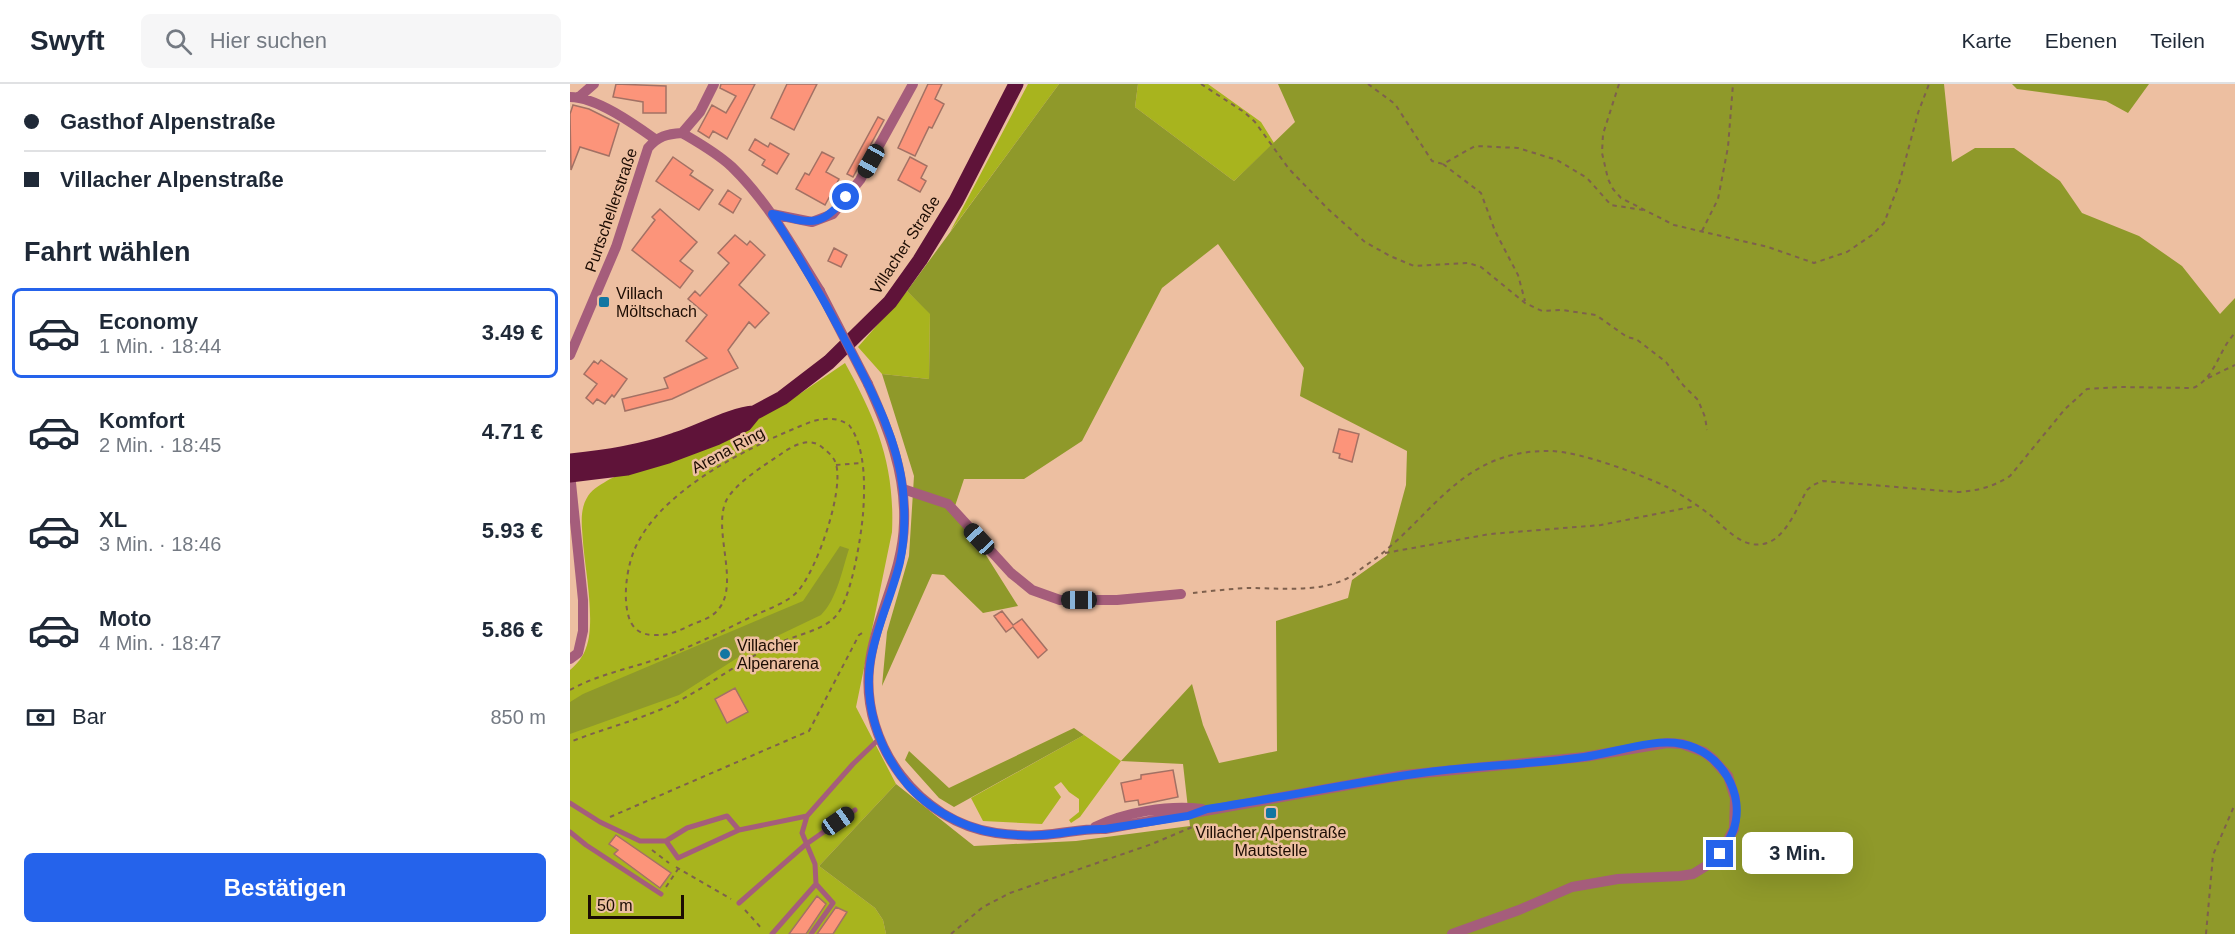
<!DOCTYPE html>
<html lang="de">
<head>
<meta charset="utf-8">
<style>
  :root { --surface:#fff; --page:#f6f6f7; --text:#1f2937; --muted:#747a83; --line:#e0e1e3; --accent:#2563eb }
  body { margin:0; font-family:Helvetica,sans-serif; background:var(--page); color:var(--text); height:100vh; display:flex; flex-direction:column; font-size:22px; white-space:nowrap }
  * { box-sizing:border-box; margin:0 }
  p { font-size:20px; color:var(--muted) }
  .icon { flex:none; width:33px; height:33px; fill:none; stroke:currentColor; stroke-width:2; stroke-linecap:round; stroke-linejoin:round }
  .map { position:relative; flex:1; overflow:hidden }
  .drawer { display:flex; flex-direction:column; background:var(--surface); width:570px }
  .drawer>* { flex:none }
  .banner { display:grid; align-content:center; height:132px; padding:0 24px; background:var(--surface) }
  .scale { position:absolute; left:18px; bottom:15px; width:96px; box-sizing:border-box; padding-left:6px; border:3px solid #1c0c03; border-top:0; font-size:16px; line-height:21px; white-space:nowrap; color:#1c0c03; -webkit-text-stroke:4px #edbfa1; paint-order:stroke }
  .end { position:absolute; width:27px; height:27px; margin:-14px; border:8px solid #2563eb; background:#fff; box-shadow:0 0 0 3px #fff }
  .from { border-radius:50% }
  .bubble { position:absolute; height:42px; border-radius:9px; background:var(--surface); box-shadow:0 6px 24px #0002; font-size:20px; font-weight:700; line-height:42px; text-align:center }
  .car { position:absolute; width:18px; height:36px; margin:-18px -9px; border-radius:8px; box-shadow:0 0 4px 2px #0007; background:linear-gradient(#222 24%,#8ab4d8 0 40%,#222 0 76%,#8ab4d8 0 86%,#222 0) }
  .banner b { display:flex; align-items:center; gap:21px; height:57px; font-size:22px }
  .banner b+b { border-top:2px solid var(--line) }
  .banner i { width:15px; height:15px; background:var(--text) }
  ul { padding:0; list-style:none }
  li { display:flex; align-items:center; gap:18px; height:90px; margin:0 12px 9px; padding:0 12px; border:3px solid transparent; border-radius:9px }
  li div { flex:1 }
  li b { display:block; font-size:22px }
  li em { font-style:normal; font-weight:700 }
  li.selected { border-color:var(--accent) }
  li>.icon { width:54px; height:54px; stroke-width:1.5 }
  h2 { padding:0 24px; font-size:27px; line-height:72px }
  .pay { display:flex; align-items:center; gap:15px; height:66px; padding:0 24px; font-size:22px }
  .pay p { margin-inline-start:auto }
  .primary-button { display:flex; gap:12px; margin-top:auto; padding:12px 24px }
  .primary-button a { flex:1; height:69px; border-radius:9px; background:var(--accent); color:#fff; font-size:24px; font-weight:700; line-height:69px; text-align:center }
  header { display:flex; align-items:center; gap:36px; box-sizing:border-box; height:84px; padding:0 30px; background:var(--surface); border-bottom:2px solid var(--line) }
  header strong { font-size:28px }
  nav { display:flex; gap:33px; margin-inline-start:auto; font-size:21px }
  .search { width:420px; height:54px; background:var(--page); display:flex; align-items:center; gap:15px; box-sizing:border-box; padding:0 21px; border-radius:9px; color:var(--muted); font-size:22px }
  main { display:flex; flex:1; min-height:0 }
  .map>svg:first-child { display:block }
</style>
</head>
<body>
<header>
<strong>Swyft</strong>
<div class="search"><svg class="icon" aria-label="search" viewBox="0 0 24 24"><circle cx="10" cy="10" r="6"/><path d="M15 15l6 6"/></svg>Hier suchen</div>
<nav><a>Karte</a><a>Ebenen</a><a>Teilen</a></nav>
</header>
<main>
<section class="drawer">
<div class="banner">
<b><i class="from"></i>Gasthof Alpenstraße</b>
<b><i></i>Villacher Alpenstraße</b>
</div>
<h2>Fahrt wählen</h2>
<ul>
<li class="selected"><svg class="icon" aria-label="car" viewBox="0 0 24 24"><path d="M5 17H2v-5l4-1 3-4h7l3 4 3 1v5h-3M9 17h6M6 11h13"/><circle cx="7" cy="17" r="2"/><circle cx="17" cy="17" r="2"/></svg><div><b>Economy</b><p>1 Min. · 18:44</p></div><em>3.49 €</em></li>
<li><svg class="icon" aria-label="car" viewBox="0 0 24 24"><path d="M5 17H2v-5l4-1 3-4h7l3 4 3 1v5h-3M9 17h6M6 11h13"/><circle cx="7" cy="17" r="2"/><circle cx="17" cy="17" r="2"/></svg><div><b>Komfort</b><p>2 Min. · 18:45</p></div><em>4.71 €</em></li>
<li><svg class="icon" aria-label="car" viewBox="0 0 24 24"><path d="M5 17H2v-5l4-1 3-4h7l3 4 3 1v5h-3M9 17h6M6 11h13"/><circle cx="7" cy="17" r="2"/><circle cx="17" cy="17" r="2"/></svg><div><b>XL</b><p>3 Min. · 18:46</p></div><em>5.93 €</em></li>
<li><svg class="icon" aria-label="car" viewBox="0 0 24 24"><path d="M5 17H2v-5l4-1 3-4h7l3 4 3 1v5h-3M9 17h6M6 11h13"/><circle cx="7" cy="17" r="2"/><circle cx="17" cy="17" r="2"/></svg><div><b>Moto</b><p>4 Min. · 18:47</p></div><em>5.86 €</em></li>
</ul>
<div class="pay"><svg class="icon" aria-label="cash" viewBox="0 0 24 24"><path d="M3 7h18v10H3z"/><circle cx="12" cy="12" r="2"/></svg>Bar<p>850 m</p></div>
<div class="primary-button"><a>Bestätigen</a></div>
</section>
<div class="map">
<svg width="1665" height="850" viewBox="0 0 1665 850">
  <rect width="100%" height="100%" fill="#edbfa1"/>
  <!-- green -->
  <path fill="#a8b41e" d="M 458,0 L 489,0 L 380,148 Z
    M 568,0 L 638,0 L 691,38 L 704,59 L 664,97 L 565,23 Z
    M 337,207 L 360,229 L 359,295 L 312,290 L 288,263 Z
    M 275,279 C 307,337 325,381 322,448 L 286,623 L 326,700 L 249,782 L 305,824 L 313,836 L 316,850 L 0,850 L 0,586 C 7,580 13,573 16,564 C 26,539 15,485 13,458 C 12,442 9,426 18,412 C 23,404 32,400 40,395 L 231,309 Z
    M 514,651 L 551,677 L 510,733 L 501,739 L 499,736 L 509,728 L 509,715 L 499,708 L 491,698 L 484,703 L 491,713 L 472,740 L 413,737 L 401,714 Z"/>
  <!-- forest -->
  <path fill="#8f992a" d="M 489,0 L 568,0 L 565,23 L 664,97 L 725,38 L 708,0 L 1374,0 L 1382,78 L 1405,64 L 1444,64 L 1490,97 L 1512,129 L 1569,152 L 1612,182 L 1650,230 L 1665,214 L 1665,850 L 316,850 L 313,836 L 305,824 L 249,782 L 326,700 L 404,762 L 506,757 L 620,742 L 613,680 L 551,677 L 622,600 L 633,641 L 649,679 L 707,667 L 706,537 L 778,514 L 782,496 L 817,471 L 836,401 L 837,367 L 730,312 L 734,284 L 648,160 L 592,204 L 512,357 L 454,395 L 394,395 L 385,422 L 448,522 L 413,529 L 374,491 L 362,490 L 312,602 L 317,548 L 339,472 L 344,392 L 312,290 L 359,295 L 360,230 L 337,207 Z
    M 1442,0 L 1579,0 L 1558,29 L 1536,17 L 1447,5 Z
    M 270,462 L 279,465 C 272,486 267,515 251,531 L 186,562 L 109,611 L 0,650 L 0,618 L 13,610 L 233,517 Z
    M 504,644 L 514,651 L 384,723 L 369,714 L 335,676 L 339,667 L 379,704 Z"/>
  <!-- building -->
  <path fill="#fc947a" stroke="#a37164" stroke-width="1.5" d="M 46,0 L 96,2 L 96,29 L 73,29 L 73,18 L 43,13 Z
    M 151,0 L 185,0 L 157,55 L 143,47 L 139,54 L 128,47 L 142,21 L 156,29 L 166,12 L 150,4 Z
    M 217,0 L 247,0 L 224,46 L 201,34 Z
    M 358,0 L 372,0 L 365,15 L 374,20 L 362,44 L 359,43 L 345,72 L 328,64 Z
    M 3,21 L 19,25 L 49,40 L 39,72 L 10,63 L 1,86 L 0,30 Z
    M 308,33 L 314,36 L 283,93 L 277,90 Z
    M 185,55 L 198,63 L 200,59 L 219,70 L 207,90 L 192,81 L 195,76 L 179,66 Z
    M 252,68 L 264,74 L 256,88 L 269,95 L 255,121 L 226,105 L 235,89 L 239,91 Z
    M 103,73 L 123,87 L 120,91 L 143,106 L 129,126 L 86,97 Z
    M 340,73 L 357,82 L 351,94 L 356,97 L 350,108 L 328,96 Z
    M 158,106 L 171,115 L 163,129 L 149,120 Z
    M 90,125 L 127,158 L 110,177 L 123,187 L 110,204 L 62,166 L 85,136 L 82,133 Z
    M 165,151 L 177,161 L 180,157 L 195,171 L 169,201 L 199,229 L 185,244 L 179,238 L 158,266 L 168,284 L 102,315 L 55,327 L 52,315 L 98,304 L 94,294 L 137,274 L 116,257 L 137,231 L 118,215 L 125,207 L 130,212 L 159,179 L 148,169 Z
    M 264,164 L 277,171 L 271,183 L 258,177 Z
    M 31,276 L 57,295 L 44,313 L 42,311 L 35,320 L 27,315 L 23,320 L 16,314 L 27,300 L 14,290 L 24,277 L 28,280 Z
    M 769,345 L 789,350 L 782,378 L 769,374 L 770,370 L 763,368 Z
    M 432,527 L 443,541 L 452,535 L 477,566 L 468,574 L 443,543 L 436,548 L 424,532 Z
    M 165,604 L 178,628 L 157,639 L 145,615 Z
    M 603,686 L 608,713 L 569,721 L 568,716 L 555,718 L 551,699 L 571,695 L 571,691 Z
    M 46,751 L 101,789 L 90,804 L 44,770 L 48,766 L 39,760 Z
    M 247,812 L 256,820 L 236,850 L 219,850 Z
    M 266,823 L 277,828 L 263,850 L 247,850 Z"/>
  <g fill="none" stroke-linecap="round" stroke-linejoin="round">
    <!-- path -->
    <path stroke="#7e604d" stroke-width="2" stroke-dasharray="4.5 4.5" stroke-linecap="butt" d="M 631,0 L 674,28 L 685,38 L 719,85 L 758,125 L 795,158 L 820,172 L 844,182 L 898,179 L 911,183 L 955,219 L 972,227 L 992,226 L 1026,231 L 1057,253 L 1066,255 L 1096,278 L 1113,301 L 1128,316 L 1135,333 L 1137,346
      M 798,0 L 825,20 L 862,77 L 873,80 L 905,62 L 948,64 L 987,76 L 1017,94 L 1041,121 L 1073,126
      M 1049,0 L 1033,50 L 1032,69 L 1038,95 L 1043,105 L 1051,114 L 1104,141 L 1198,163 L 1244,179 L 1277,168 L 1302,151 L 1314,139 L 1329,100 L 1348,29 L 1359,0
      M 873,80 L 911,109 L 925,147 L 948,191 L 955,217
      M 1132,147 L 1148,115 L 1158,63 L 1163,0
      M 1638,294 L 1665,281
      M 266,381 L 290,379
      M 815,469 L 920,450 L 1031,441 L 1126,422
      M 623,509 C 641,507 659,505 677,504 C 709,504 746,509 776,495 C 782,492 789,486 795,482 C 861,438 887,365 981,367 C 1011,368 1070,390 1097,403 C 1111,410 1127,421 1139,430 C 1155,443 1173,467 1197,459 C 1216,453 1228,422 1237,406 L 1243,401 L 1253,397 L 1387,408 C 1407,407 1423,403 1440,392 L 1495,325 L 1517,305 L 1551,303 L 1623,304 C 1645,295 1649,265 1665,249
      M 0,606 C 30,589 65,584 98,571 C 127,560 155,546 183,532 C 198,525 217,519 228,507 C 247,485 274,408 266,380 C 264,373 258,368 253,364 C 240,352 224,361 211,370 C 195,381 165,399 156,417 C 142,448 172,503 146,528 C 140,534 131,537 123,540 C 111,546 98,552 84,551 C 70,551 61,544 58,530 C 54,515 56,494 60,479 C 77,410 182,361 243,337 C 256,334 267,333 279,341 C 296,363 295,404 293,430 C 291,453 281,519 264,534 C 251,547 223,552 206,560 C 171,577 141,600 107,618 C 73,635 35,644 0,658
      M 40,733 L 239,647 L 289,551 L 294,548
      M 82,766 L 99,779
      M 106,783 L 161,815
      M 96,803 L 108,785
      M 175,826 L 193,846
      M 381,850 L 413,823 L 440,809 L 582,760 L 627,741
      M 1636,850 L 1643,771 L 1665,720"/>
    <!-- service -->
    <path stroke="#a55d7b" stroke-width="5" d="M 0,719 L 30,738 L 70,757 L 96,757
      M 169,746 L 108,774 L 96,757 L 117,744 L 157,732 L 169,746 L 237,732 L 283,680 L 310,654
      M 0,748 L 16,761 L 91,810
      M 169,819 L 235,761 L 285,726
      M 202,850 L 246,800 L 245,780 L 232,749 L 237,732
      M 241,850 L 263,819 L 246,800"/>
    <!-- minor -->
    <path stroke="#a55d7b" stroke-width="10" d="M 0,13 C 26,13 64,40 85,55
      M 9,13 L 24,0
      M 112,49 C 129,59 147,69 162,83 C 199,119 223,164 250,207
      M 202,130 L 242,138 L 263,130 L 290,96 L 343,0
      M 0,271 L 46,163 L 78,64 C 88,52 97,50 112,49 L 130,28 L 144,0
      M 298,300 C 318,344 336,389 334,439 C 333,490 304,535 299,585 C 292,661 349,738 426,749 C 441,751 457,752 472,751 C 493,750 513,744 535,745 L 834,691 L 1014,673 L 1097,659 L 1112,660 L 1134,668 L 1143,675 L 1158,692 L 1165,714 L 1164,745 L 1150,770 L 1136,782 L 1123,790 L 1110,792 L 1048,795 L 1002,803 L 949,826 L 882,850
      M 0,389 L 13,516 L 13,547 L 8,569 L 0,575
      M 333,405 L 378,420 L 441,489 L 462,506 L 490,516 L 547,516 L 611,510
      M 525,743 C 555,728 598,721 632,725"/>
    <!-- primary -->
    <path stroke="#5f1339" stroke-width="15" d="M 0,377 C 36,373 71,368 105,356 C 128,349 162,330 184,329
      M 0,391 L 57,384 L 98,372 L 146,354 L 175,340 L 184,329 L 212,314 L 259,278 L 320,218 L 350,176 L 386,117 L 446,0"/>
    <!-- minor-bridge -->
    <path stroke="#a55d7b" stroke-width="10" d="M 250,207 L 298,300"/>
  </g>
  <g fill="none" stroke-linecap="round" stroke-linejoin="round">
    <!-- route -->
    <path stroke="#2563eb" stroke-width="8" d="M 276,113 C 249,146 240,138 202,130 C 231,176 258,223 283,271 C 305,313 328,358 333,406 C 335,429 335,455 330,478 C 323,507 310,535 303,565 C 291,613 306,662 337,700 C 359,725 394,745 427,749 C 442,751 457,752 472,751 C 493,750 513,744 535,745 L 618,732 L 637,725 C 709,714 780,699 851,689 C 905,681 960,681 1014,673 C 1044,669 1083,654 1112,660 C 1150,667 1177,710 1163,747 C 1160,755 1155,763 1150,770"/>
  </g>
  <!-- markers -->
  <g fill="#1276a2" stroke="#edbfa1" stroke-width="2">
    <rect x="28" y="212" width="12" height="12" rx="3"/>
    <circle cx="155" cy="570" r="6"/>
    <rect x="695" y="723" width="12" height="12" rx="3"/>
  </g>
  <g text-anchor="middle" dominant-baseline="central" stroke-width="5" stroke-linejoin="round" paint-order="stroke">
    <!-- street labels -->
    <g font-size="16" fill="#1c0c03" stroke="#edbfa1">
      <text transform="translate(41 126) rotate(-71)">Purtschellerstraße</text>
      <text transform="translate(335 161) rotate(-57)">Villacher Straße</text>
      <text transform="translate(158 366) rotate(-28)">Arena Ring</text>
    </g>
    <!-- poi labels -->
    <g font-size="16" fill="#1c0c03" stroke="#edbfa1" text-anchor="start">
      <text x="46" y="209">Villach<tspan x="46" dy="18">Möltschach</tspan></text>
      <text x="167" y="561">Villacher<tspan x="167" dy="18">Alpenarena</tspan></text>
      <text x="701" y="748" text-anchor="middle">Villacher Alpenstraße<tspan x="701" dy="18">Mautstelle</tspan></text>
    </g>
  </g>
</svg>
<div class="scale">50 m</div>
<i class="end from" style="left:276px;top:113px"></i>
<i class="end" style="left:1150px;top:770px"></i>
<div class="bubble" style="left:1172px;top:748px;width:111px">3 Min.</div>
<i class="car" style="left:301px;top:77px;rotate:209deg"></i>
<i class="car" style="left:409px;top:455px;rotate:317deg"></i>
<i class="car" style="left:509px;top:516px;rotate:270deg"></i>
<i class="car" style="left:268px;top:737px;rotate:55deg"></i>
</div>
</main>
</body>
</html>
